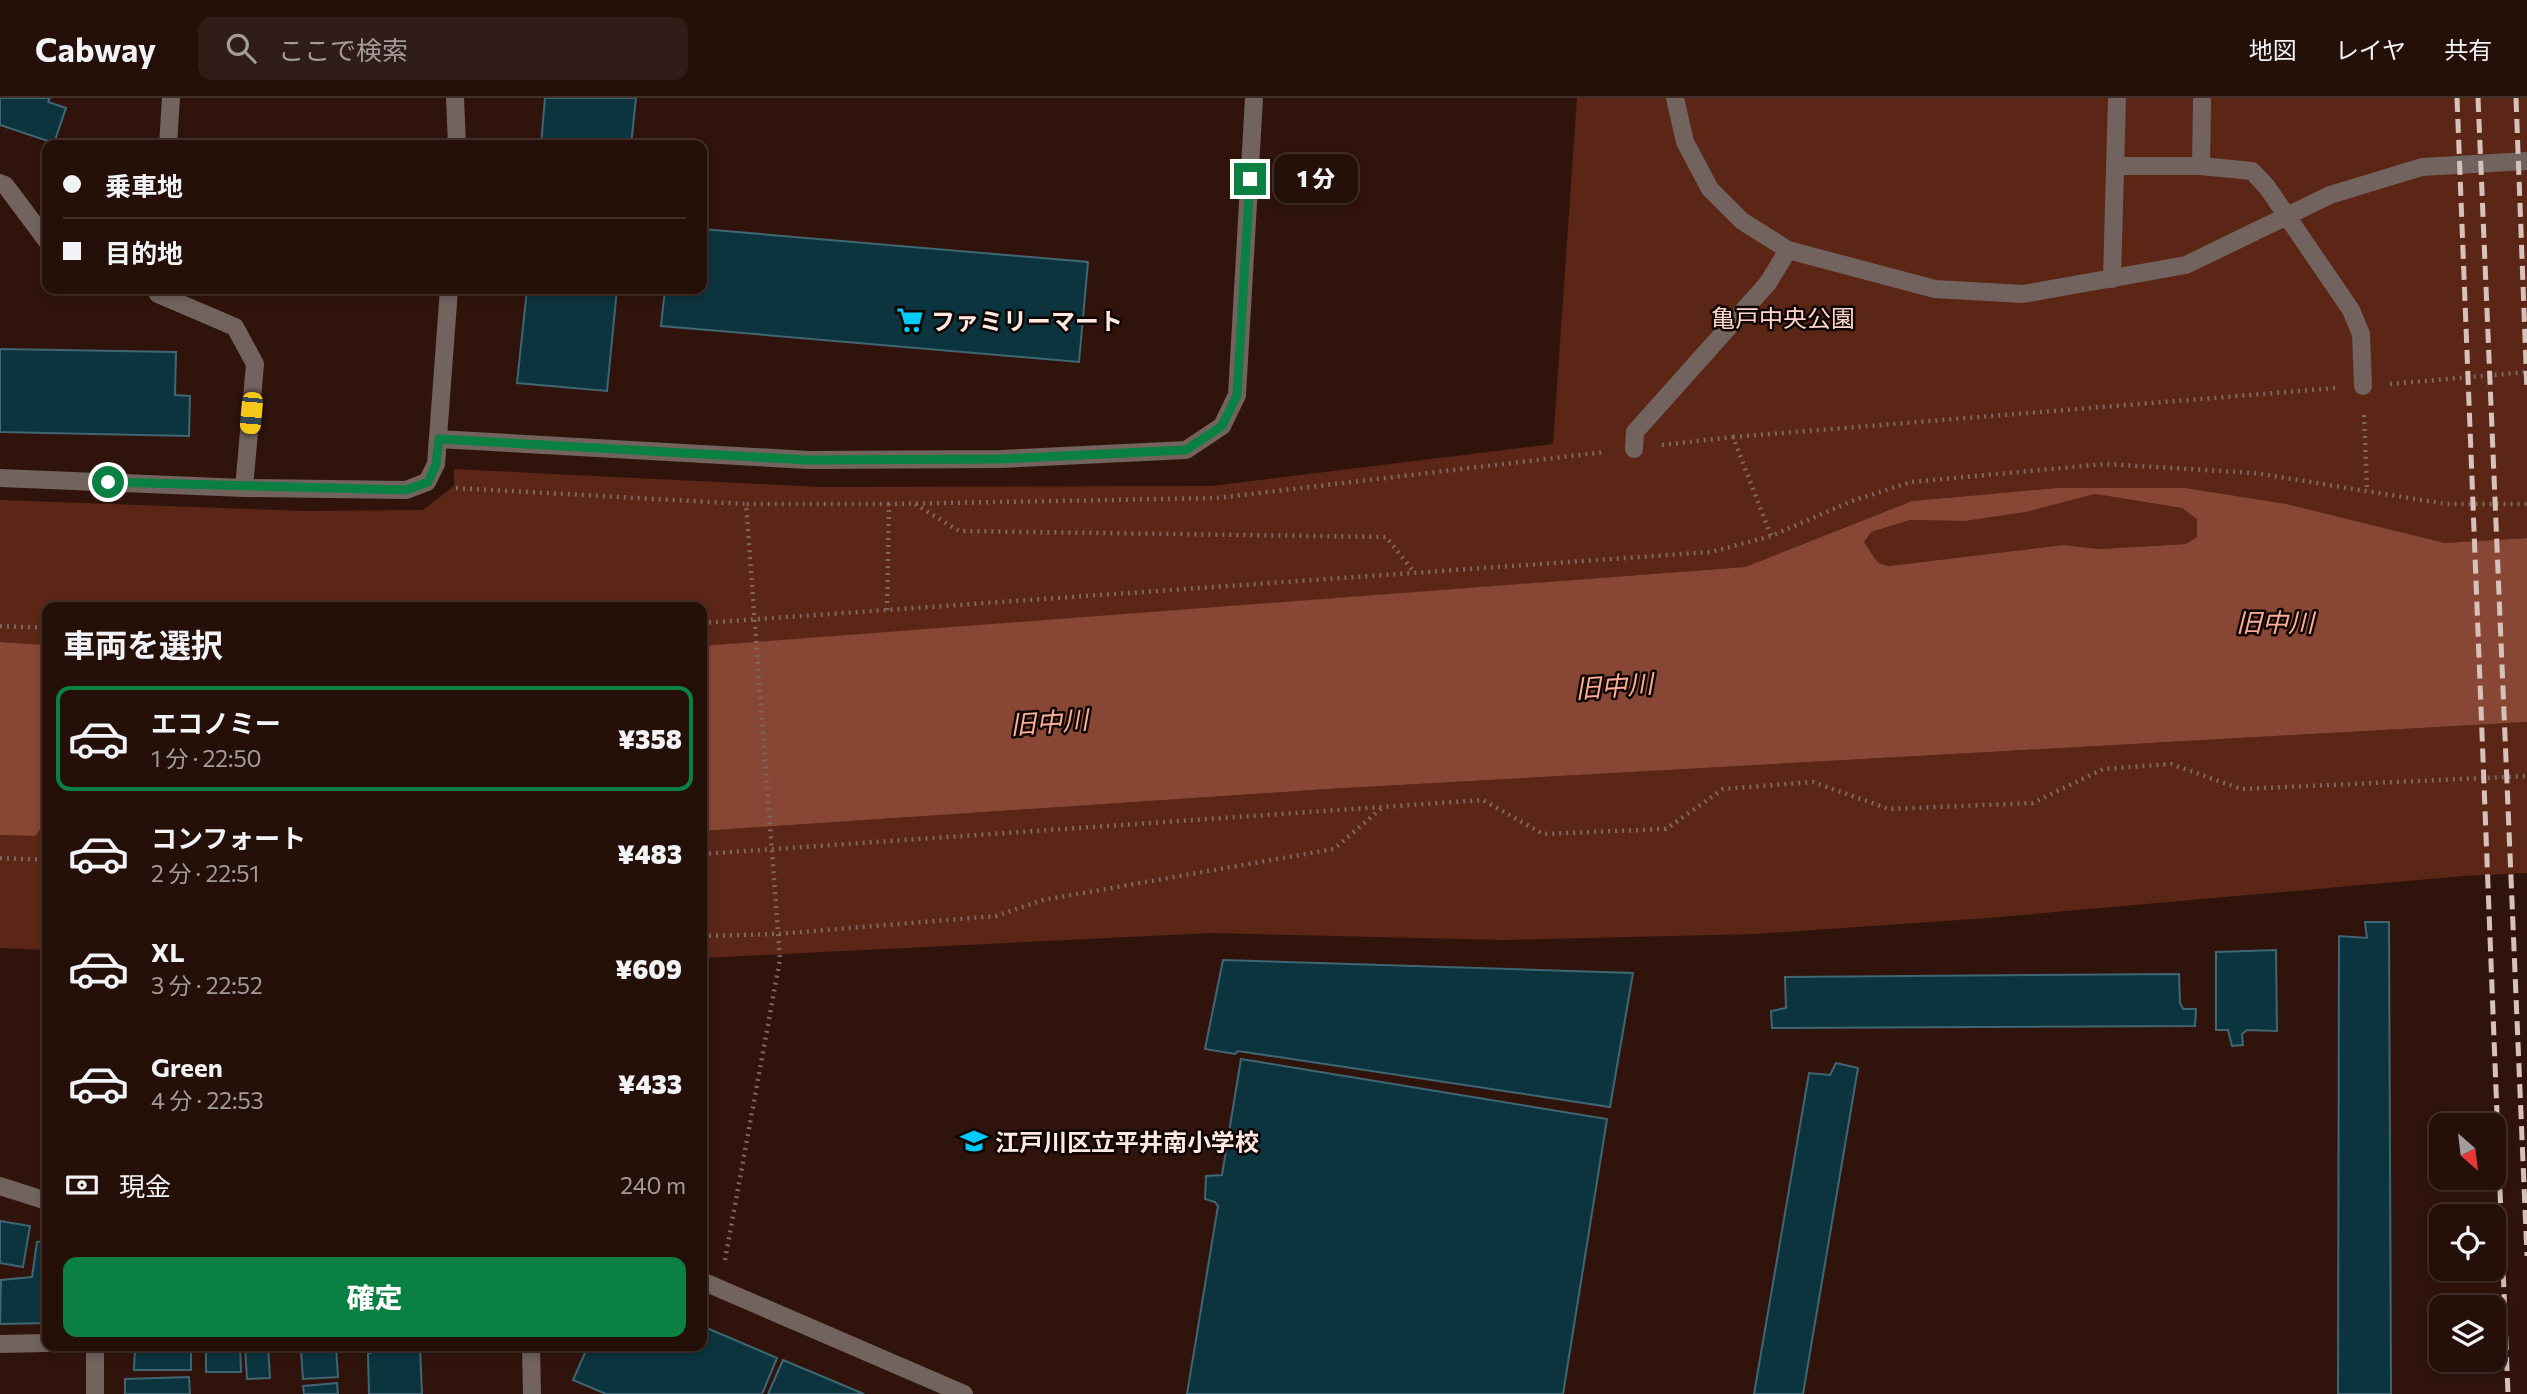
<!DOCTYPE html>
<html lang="ja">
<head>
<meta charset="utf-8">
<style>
  :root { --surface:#240f09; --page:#301d17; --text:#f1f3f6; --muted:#a39c9c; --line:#412f2a; --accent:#0b8043 }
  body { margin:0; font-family:Commissioner,"Noto Sans JP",sans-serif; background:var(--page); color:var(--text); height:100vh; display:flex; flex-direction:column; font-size:26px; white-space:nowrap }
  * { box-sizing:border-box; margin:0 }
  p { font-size:23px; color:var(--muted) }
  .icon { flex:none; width:38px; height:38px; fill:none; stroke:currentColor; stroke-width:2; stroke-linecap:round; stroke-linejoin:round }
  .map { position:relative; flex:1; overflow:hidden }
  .drawer { position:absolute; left:42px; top:504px; width:665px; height:749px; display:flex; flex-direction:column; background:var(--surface); border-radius:14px; box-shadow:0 4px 10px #0003,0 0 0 2px var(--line) }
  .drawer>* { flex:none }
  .top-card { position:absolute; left:42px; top:42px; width:665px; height:154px; border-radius:14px; box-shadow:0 4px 10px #0003,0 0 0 2px var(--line); display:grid; align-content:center; height:154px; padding:0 21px; background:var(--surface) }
  .needle { width:46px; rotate:152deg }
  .buttons { position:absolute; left:2429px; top:1015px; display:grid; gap:14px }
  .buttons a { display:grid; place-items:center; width:77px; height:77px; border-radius:14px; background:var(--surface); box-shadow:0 4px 10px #0003,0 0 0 2px var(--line); font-size:35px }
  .end { position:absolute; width:32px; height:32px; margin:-16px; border:9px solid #0b8043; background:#fff; box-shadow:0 0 0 4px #fff }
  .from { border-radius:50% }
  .bubble { position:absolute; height:49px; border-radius:14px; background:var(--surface); box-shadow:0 4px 10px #0003,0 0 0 2px var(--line); font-size:23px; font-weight:800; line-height:49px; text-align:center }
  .car { position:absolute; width:21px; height:42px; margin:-21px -10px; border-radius:9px; box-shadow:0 0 5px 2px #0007; background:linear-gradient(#f5c518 24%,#345 0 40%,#f5c518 0 76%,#345 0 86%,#f5c518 0) }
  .top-card b { display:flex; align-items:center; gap:24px; height:66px; font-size:26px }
  .top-card b+b { border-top:2px solid var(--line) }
  .top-card i { width:18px; height:18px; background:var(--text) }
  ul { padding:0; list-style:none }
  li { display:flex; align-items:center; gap:21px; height:105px; margin:0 14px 10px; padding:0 7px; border:4px solid transparent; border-radius:14px }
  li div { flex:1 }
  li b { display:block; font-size:26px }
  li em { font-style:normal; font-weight:800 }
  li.active { border-color:var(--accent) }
  li>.icon { width:63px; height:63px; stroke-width:1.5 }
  h2 { padding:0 21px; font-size:32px; line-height:84px }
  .pay { display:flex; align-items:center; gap:18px; height:77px; padding:0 21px; font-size:26px }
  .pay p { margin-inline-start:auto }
  .primary-button { display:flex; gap:14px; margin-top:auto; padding:14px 21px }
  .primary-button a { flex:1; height:80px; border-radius:14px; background:var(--accent); color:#fff; font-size:28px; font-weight:800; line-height:80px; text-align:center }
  header { display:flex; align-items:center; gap:42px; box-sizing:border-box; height:98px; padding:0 35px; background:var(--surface); border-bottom:2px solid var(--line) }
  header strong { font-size:33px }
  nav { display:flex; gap:38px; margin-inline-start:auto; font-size:24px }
  .search { width:490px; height:63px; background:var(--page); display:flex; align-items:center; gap:18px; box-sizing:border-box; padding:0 24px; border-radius:14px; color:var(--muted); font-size:26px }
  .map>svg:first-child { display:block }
</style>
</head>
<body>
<header>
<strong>Cabway</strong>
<div class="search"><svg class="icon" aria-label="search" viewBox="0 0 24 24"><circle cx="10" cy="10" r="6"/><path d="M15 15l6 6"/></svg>ここで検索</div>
<nav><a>地図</a><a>レイヤ</a><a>共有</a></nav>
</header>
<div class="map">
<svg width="2527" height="1296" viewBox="0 0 2527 1296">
  <rect width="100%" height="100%" fill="#30140c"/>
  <!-- green -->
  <path fill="#5b2616" d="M 1577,0 L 2527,0 L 2527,440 L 2446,445 L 2185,390 L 2057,390 L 1912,403 L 1745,469 L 780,543 L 702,548 L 702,509 L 47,509 L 47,547 L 0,544 L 0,402 L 304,413 L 423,412 L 454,388 L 454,371 L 821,389 L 1212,388 L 1553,346 Z
    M 2095,396 L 2182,410 L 2197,420 L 2197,439 L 2186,446 L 2099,451 L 2063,447 L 1889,468 L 1878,465 L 1864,444 L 1871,434 L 1910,422 L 1965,423 L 2026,414 Z
    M 2527,624 L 2527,775 L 2463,778 L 1988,820 L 1756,836 L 1506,842 L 1211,835 L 702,860 L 702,733 L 1328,691 Z
    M 40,732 L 47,732 L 47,852 L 0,850 L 0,737 L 35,738 Z"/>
  <!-- water -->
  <path fill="#874734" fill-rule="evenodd" d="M 2057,390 L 2185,390 L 2286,406 L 2445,445 L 2527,440 L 2527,624 L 1328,691 L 702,733 L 702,548 L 1745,469 L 1912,403 ZM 2095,396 L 2182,410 L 2197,421 L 2197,439 L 2186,446 L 2099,451 L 2063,447 L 1889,468 L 1878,465 L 1864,444 L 1871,434 L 1910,422 L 1965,423 L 2026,414 Z
    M 0,544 L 47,547 L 47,732 L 40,732 L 35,738 L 0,737 Z"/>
  <!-- building -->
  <path fill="#0c343f" stroke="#406673" stroke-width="2" d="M 0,0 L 50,0 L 48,4 L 66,10 L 54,45 L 0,27 Z
    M 545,0 L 636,0 L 631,47 L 541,47 Z
    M 702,131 L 1088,164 L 1079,264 L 661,228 L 665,191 L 702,191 Z
    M 527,191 L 617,191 L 607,293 L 517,285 Z
    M 0,251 L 176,254 L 175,297 L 190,298 L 189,338 L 0,334 Z
    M 2365,824 L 2389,824 L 2391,1296 L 2338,1296 L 2339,838 L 2367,840 Z
    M 2276,852 L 2277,933 L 2247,932 L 2242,936 L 2243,947 L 2232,948 L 2228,932 L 2216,932 L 2216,854 Z
    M 1223,862 L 1633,875 L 1610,1009 L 1238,953 L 1235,956 L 1205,951 Z
    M 2179,876 L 2180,905 L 2183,911 L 2196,911 L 2195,928 L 1772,930 L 1771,913 L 1786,910 L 1785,879 Z
    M 1241,961 L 1607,1021 L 1563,1296 L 1187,1296 L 1218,1108 L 1215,1104 L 1205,1101 L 1206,1078 L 1222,1077 Z
    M 1836,965 L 1858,970 L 1803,1296 L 1754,1296 L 1809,975 L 1830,977 Z
    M 0,1123 L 30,1128 L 23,1169 L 0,1165 Z
    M 47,1143 L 47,1225 L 0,1226 L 1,1182 L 32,1179 L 37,1144 Z
    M 702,1228 L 777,1260 L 762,1296 L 606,1296 L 573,1282 L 588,1248 L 702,1248 Z
    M 135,1248 L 191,1248 L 191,1272 L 134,1272 Z
    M 206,1248 L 240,1248 L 241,1274 L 206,1274 Z
    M 245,1248 L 268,1248 L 270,1280 L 247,1281 Z
    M 371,1248 L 420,1248 L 422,1296 L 369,1296 L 368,1256 L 372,1254 Z
    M 434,1248 L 491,1248 L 434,1250 Z
    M 336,1249 L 338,1279 L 303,1281 L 301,1252 Z
    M 783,1262 L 864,1296 L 768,1296 Z
    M 189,1279 L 190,1296 L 125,1296 L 125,1281 Z
    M 337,1285 L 338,1296 L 304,1296 L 303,1288 Z"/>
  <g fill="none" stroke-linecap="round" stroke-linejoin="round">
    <!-- path -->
    <path stroke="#7e665e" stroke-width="4.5" stroke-dasharray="2 5" stroke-linecap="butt" d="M 2390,286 L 2527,274
      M 2364,317 L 2367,391
      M 1733,339 L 2336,290
      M 1662,347 L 1733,339 L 1771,438
      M 456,390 L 746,406
      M 915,406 L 959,433 L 1386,439 L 1414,474
      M 887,512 L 889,406 L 1217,400 L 1605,354
      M 702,525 L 1711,454 L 1771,438 L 1852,403 L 1911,384 L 2105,366 L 2255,375 L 2446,406 L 2527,406
      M 0,528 L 47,530
      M 702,756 L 1483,702 L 1543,736 L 1666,731 L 1723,691 L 1813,684 L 1889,711 L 2033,705 L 2103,671 L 2171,666 L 2241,691 L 2527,678
      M 0,760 L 47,762
      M 702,838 L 777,836 L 996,818 L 1043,802 L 1334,751 L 1383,709
      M 725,1162 L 780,861 L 746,406 L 889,406"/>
    <!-- minor -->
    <path stroke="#72635e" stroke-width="18" d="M 455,0 L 457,47
      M 1675,0 L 1685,44 L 1710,91 L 1742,123 L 1788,152 L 1935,191 L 2023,196 L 2186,167 L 2330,97 L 2422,69 L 2527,63
      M 168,47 L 171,0
      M 2115,68 L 2201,68 L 2252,73 L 2267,89 L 2351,212 L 2361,236 L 2363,288
      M 2201,68 L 2202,3
      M 0,85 L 5,87 L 47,143
      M 2112,181 L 2117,0
      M 158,191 L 158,196 L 235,229 L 255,266 L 244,390
      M 438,341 L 808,362 L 1001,361 L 1186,352 L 1222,328 L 1237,297 L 1254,0
      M 1634,351 L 1635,334 L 1768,185 L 1788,152
      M 0,380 L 244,390 L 406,392 L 427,384 L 436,366 L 449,191
      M 0,1088 L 47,1103
      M 702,1183 L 964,1296
      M 0,1246 L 47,1245
      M 531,1248 L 532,1296
      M 95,1296 L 95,1248"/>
    <!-- rail -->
    <path stroke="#d7c2bb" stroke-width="5" stroke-dasharray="14 7" stroke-linecap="butt" d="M 2457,0 L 2508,1296
      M 2478,0 L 2527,1158
      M 2516,0 L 2527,293"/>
  </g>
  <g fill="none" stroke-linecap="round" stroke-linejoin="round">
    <!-- route -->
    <path stroke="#0b8043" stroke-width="9" d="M 108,384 L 406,392 L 428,384 L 436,366 L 439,341 L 808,362 L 1001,361 L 1186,352 L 1222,328 L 1237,297 L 1250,81"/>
  </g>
  <!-- icons -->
  <defs>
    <symbol id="supermarket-bare" viewBox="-9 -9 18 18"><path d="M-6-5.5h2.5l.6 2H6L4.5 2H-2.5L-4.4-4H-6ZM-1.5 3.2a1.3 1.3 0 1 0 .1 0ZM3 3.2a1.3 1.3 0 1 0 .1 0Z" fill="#00cbf9" stroke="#0f0503" stroke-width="2.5" paint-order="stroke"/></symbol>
    <symbol id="school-bare" viewBox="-9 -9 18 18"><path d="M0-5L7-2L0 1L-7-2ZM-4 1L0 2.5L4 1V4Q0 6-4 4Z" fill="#00cbf9" stroke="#0f0503" stroke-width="2.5" paint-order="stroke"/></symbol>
  </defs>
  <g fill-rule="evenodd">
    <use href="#supermarket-bare" x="891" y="203" width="38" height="38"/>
    <use href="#school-bare" x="955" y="1024" width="38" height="38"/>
  </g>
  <g text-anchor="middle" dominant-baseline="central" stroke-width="5" stroke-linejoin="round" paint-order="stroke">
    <!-- park labels -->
    <g font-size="24" fill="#fed5c9" stroke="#0f0503">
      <text x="1783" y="219">亀戸中央公園</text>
    </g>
    <!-- poi labels -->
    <g font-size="24" font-weight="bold" fill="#fde9e2" stroke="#0f0503" text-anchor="start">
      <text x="931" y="222">ファミリーマート</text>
      <text x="995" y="1043">江戸川区立平井南小学校</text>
    </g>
    <!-- water labels -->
    <g font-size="26" font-style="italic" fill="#fdae96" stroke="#0f0503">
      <text x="2275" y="523">旧中川</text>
      <text transform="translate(1614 587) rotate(-4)">旧中川</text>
      <text transform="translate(1049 623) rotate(-4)">旧中川</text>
    </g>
  </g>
</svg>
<div class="buttons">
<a><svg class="needle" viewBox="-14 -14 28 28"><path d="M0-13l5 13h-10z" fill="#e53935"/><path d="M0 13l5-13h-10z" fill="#a39c9c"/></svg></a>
<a><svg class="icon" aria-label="locate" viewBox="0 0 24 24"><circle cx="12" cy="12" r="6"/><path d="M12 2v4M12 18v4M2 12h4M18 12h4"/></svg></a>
<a><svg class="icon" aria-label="layers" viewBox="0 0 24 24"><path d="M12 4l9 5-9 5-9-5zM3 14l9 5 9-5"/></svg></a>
</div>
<i class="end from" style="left:108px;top:384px"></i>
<i class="end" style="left:1250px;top:81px"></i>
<div class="bubble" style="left:1274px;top:56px;width:84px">1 分</div>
<i class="car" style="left:251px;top:315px;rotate:185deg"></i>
<div class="top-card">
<b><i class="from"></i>乗車地</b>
<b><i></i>目的地</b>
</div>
<section class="drawer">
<h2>車両を選択</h2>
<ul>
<li class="active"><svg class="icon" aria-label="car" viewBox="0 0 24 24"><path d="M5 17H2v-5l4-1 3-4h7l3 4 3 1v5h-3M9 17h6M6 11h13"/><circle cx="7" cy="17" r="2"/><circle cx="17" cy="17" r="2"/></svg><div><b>エコノミー</b><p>1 分 · 22:50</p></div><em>¥358</em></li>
<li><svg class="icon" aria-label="car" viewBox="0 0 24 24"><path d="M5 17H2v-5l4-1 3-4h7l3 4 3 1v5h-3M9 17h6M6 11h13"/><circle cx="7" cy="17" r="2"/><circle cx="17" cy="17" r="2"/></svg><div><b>コンフォート</b><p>2 分 · 22:51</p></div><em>¥483</em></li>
<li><svg class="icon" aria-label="car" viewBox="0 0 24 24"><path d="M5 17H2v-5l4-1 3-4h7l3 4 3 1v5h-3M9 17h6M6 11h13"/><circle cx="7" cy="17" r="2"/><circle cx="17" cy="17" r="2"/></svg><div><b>XL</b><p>3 分 · 22:52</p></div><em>¥609</em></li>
<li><svg class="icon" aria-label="car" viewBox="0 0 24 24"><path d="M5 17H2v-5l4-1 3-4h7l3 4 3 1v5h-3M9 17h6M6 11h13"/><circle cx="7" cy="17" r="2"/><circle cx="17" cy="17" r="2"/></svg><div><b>Green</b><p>4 分 · 22:53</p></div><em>¥433</em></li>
</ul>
<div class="pay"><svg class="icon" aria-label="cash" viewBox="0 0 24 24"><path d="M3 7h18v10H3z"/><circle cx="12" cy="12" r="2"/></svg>現金<p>240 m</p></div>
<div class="primary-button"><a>確定</a></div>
</section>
</div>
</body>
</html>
